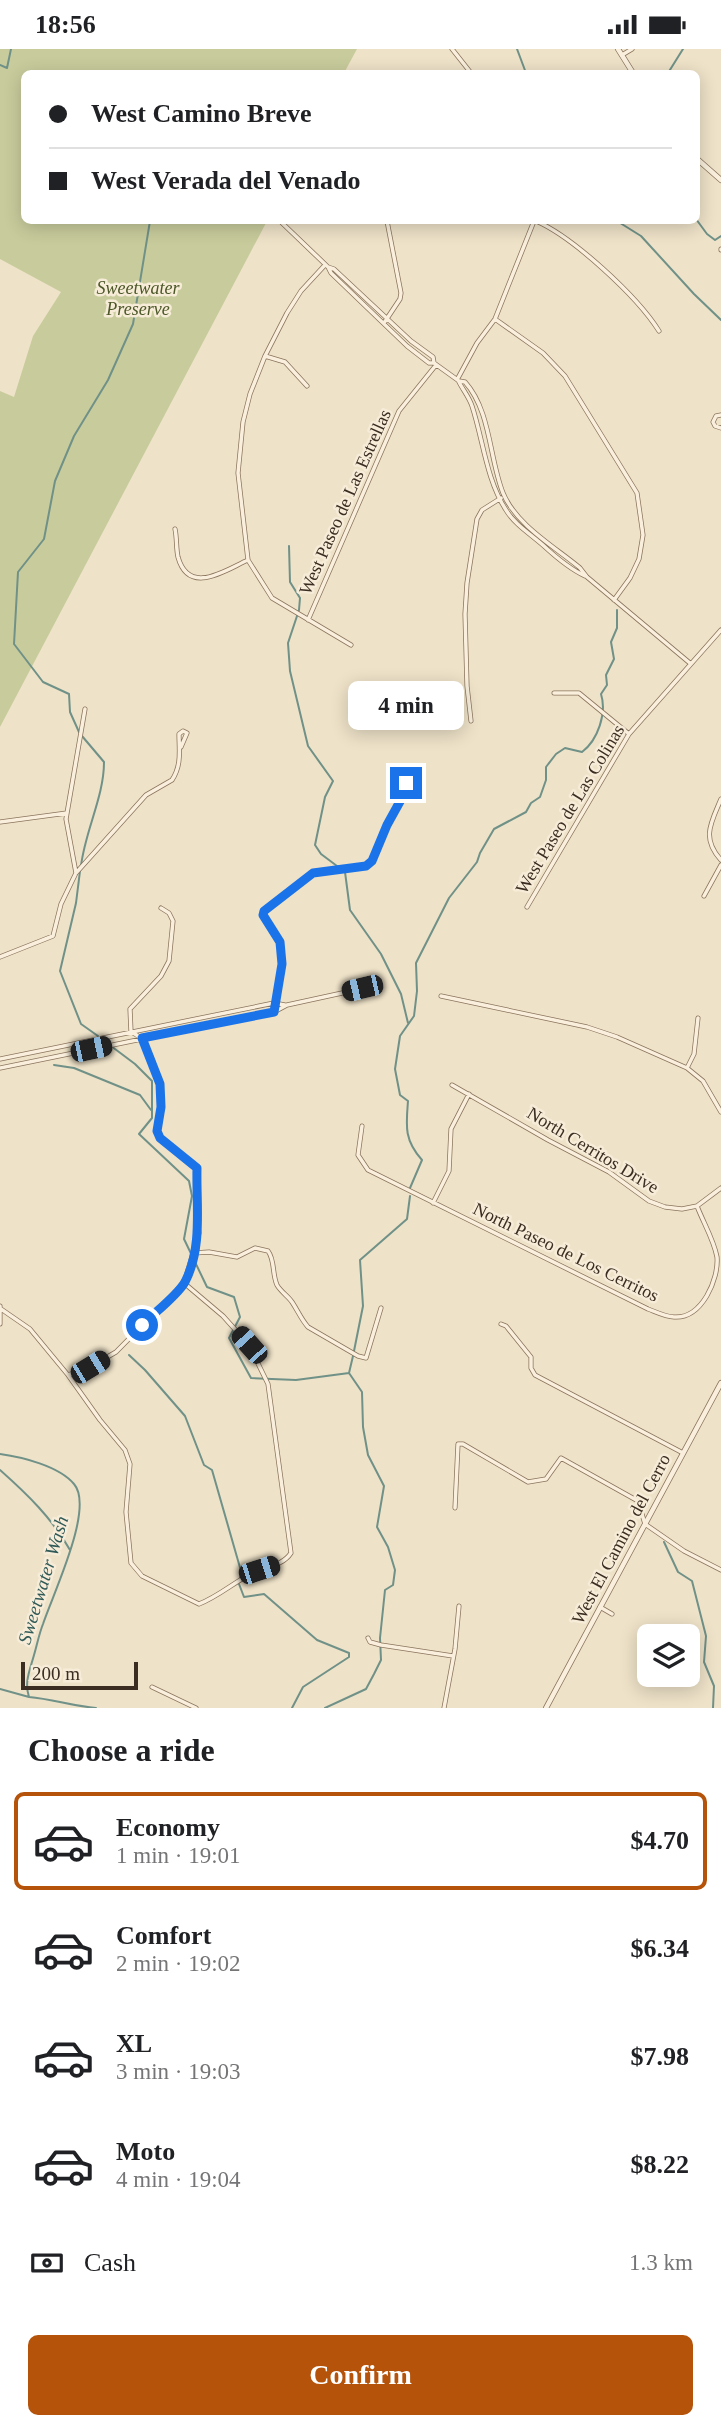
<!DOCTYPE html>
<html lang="en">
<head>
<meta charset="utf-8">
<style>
  :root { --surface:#fff; --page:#f2f2f2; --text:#202124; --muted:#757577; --line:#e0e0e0; --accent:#b45309 }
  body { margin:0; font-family:"Times New Roman",serif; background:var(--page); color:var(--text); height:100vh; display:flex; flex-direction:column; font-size:26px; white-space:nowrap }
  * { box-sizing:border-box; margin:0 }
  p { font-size:23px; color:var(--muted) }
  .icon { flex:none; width:38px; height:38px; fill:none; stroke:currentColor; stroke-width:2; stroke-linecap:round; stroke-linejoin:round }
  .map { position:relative; height:1659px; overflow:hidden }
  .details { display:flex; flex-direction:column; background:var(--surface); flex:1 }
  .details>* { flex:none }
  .hud { position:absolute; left:21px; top:21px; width:679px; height:154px; border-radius:10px; box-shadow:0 4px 18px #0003; display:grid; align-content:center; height:154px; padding:0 28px; background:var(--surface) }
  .tools { position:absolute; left:637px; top:1575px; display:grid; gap:14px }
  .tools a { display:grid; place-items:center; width:63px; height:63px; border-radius:10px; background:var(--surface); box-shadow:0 4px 18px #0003; font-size:35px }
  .scale { position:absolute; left:21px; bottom:18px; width:117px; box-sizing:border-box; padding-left:7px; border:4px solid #3b2d21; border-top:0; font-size:19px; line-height:24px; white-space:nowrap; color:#3b2d21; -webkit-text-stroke:5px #f6ecd8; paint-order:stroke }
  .end { position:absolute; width:32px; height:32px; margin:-16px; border:9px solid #1a73e8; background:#fff; box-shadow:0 0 0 4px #fff }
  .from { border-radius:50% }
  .bubble { position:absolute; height:49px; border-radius:10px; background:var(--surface); box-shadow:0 4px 18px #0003; font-size:23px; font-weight:700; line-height:49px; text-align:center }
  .car { position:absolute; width:21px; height:42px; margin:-21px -10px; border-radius:9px; box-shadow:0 0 5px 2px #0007; background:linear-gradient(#222 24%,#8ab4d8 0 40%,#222 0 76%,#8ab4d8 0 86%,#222 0) }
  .hud b { display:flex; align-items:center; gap:24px; height:66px; font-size:26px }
  .hud b+b { border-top:2px solid var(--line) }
  .hud i { width:18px; height:18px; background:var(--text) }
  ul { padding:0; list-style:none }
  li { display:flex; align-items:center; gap:21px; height:98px; margin:0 14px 10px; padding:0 14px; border:4px solid transparent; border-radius:10px }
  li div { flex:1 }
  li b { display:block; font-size:26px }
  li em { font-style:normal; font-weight:700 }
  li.active { border-color:var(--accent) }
  li>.icon { width:63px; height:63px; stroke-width:1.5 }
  h2 { padding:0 28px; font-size:32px; line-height:84px }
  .pay { display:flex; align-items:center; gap:18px; height:77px; padding:0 28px; font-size:26px }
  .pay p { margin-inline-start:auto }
  .button { display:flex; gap:14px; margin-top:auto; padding:14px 28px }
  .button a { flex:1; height:80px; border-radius:10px; background:var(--accent); color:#fff; font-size:28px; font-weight:700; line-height:80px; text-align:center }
  .status { display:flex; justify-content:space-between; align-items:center; height:49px; padding:0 35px; background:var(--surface); direction:ltr }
  .status svg { height:19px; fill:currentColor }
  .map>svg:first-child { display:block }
</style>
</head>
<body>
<div class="status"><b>18:56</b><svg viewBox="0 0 49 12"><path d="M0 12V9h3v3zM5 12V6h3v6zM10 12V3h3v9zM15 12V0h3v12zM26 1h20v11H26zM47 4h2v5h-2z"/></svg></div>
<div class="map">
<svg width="721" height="1659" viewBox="0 0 721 1659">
  <rect width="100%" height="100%" fill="#eee2c8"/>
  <!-- green -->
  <path fill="#c8cc9c" d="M 0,0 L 357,0 L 344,24 L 24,24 L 24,172 L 267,172 L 0,678 L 0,342 L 14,348 L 33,287 L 61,243 L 0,210 Z"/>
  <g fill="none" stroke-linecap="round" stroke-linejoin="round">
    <!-- stream -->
    <path stroke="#709188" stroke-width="2" d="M 517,0 L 526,24
      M 0,16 L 7,19 L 11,0
      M 668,24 L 683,0
      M 696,170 L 707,185 L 715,191 L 721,187
      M 617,172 L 641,187 L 694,245 L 721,271
      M 289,497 L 290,533 L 300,549 L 299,561 L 288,594 L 290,622 L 308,697 L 333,732 L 325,748 L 315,796 L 321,805 L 345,823 L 350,861 L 381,905 L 401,945 L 408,974
      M 79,683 L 70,663 L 69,645 L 43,633 L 14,595 L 18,523 L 44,490 L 55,432 L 74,387 L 108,331 L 133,275 L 150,172
      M 81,817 C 85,782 104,748 104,713 L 82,687
      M 80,822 L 76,854 L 60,922 L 81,975 L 98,987
      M 103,991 L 135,1015 L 152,1032 L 152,1069 L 139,1085 L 189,1132 L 192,1147 L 184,1190 L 207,1238 L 234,1248 L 240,1268 L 229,1289 L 251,1329 L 296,1331 L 349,1324
      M 54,1016 L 74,1019 L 140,1046 L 151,1061
      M 410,1139 L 422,1111 C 404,1091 406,1077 408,1052 L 400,1046 L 395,1020 L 400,987 L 414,967 L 417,942 L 416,914 L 449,849 L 477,813 L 480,804 L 494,780 L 526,763 L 531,754 L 540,748 L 546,731 L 546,718 L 556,705 L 565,699 L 582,703 C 598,691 607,664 601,645 L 607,636 L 606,626 L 614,610 L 611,593 L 617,579 L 617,561
      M 354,1302 L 363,1257 L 360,1211 L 407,1170 L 410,1147
      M 129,1306 L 145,1321 L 185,1367 L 204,1416 L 212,1421 L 241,1522 L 240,1529
      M 0,1405 C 22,1408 59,1417 74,1435 C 95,1459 52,1547 43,1575 C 39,1585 37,1596 34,1606 C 30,1621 24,1633 29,1648 C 52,1650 73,1657 96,1659
      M 0,1421 C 27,1445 52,1469 70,1501
      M 664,1493 L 678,1523 L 692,1532 L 706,1587 L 704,1613 L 714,1637 L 713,1659
      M 239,1535 L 244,1548 L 264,1545 L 317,1591 L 349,1604 L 349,1608 L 303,1638 L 292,1659
      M 0,1640 L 29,1648
      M 325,1659 L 366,1640 L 374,1625 L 381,1611 L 380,1589 L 385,1541 L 393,1536 L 395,1521 L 388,1498 L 377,1478 L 384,1437 L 368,1406 L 363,1378 L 362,1343 L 349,1324 L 353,1307"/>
    <defs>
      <path id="minor" d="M 452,0 L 471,24
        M 622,6 L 632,0
        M 280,172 L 328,218 L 331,224 L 407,297 L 429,314 L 434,314 L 459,332 L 465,333 C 491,362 489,409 503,444 C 516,476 555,498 580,519 L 587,528 L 691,615
        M 536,172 C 573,188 637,247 659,282
        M 721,201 L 721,200
        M 325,216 L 301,242 L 287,264 L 265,307 L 250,345 L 243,373 L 238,424 L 248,511 L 272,549 L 351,596
        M 328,218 L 334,220 L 411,292 L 433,308 L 434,314
        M 495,270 L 543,304 L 565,327 L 637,444 L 643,486 L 639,510 L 630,529 L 614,551
        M 384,274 L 400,250 L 401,244 L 387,172
        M 265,307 L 285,313 L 307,337
        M 458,329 L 477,294 L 495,270 L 534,172
        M 459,333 C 463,341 469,348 472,357 C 483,390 486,430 506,461 C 515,476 532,486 545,498 C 557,509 570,520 585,527
        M 721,366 L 716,367 L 713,373 L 715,377 L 721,379
        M 175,480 C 177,489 176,499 178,508 C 189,548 227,520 248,511
        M 308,571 L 399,362 L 436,316
        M 554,644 L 579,644 L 629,685
        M 471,672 L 467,637 L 465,565 L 467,534 L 477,470 L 482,461 L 501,449
        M 721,750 C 711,774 701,789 721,811
        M 0,773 L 67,764
        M 76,824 L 66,770 L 85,660
        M 704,847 L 721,816
        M 527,858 L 629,685 L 721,581
        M 0,908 L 53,887 L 61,855 L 76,824 L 146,746 L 172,731 C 182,716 179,701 179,685 L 183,682 L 187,684 L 181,698
        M 441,947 L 587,978 L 617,988 L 687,1019 L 703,1032 L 721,1063
        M 274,963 C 273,940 286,918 280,895 C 278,886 268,875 263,866 L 264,862 L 313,824 L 366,817 L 372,812 L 387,776 L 408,738 L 406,734 L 400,736 L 396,757
        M 0,1010 L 274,954 L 285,956
        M 0,1019 L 274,963 L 287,956 L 379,936
        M 687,1019 L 694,1005 L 698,969
        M 452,1036 L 548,1091 L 609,1123 L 649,1152 L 665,1158 L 682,1160 L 697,1157 L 721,1139
        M 362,1077 L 358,1106 L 368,1121 L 648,1260 C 656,1263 666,1268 674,1268 C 702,1270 719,1230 717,1208 C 714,1191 703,1173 697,1157
        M 433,1154 L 449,1122 L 451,1080 L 469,1045
        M 194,1204 L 209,1203 L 237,1208 L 255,1199 L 268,1202 C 275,1211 272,1225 277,1236 C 281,1243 288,1247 292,1253 C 298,1262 301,1270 308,1278 L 358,1307 L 366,1309 L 381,1259
        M 0,1257 L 0,1275
        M 1,1260 L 30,1280 L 68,1326 L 100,1371 L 125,1401 L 130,1415 L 126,1463 L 131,1514 L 142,1527 L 199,1555 C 220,1547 236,1531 257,1522 C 269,1517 283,1516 291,1504 L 268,1335 L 249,1296 L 223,1267 L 184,1234
        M 501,1275 L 506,1277 L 531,1308 L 531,1319 L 535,1326 L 683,1404
        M 68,1326 L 90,1318 L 116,1303 L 184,1234 L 199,1184 L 196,1158 L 197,1119 C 189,1112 159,1092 157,1082 C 156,1074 160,1064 161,1055 C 161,1035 151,990 131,983 L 130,960 L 161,927 L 169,912 L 173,872 L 169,864 L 161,859
        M 455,1459 L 458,1395 L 463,1395 L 528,1433 L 546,1430 L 561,1409 L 638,1452 L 645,1475 L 684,1502 L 721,1521
        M 600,1558 L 612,1565
        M 368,1589 L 370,1593 L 381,1596 L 453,1607
        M 152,1638 L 196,1659
        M 444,1659 L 455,1600 L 459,1557"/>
      <path id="tertiary" d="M 618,0 L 633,24
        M 696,109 L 721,131
        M 546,1659 L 721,1334"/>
    </defs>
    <!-- minor casing -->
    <use href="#minor" stroke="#8a745d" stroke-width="5"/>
    <!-- tertiary casing -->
    <use href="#tertiary" stroke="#8a745d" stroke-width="6"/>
    <!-- minor -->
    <use href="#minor" stroke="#f9efdc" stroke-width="3.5"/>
    <!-- tertiary -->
    <use href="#tertiary" stroke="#f9efdc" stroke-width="4.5"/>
  </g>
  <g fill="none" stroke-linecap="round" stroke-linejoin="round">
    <!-- route -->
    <path stroke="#1a73e8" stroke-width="9" d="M 142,1276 C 154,1264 177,1247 185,1233 C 203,1198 196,1156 197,1119 L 160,1089 L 157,1082 L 161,1058 L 160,1035 L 142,989 L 274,963 L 282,915 L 280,893 L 263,866 L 264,862 L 313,824 L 366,817 L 372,812 L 387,776 L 408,738 L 406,734"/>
  </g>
  <g text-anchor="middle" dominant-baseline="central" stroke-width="5" stroke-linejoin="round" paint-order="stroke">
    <!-- park labels -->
    <g font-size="18" font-style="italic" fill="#4c5728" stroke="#f6ecd8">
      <text x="138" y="239">Sweetwater<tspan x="138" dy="21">Preserve</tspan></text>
    </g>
    <!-- street labels -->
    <g font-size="18" fill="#3b2d21" stroke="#f6ecd8">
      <text transform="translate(345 453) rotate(-66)">West Paseo de Las Estrellas</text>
      <text transform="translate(570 760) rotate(-59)">West Paseo de Las Colinas</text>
      <text transform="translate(593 1101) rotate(31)">North Cerritos Drive</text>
      <text transform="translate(566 1203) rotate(26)">North Paseo de Los Cerritos</text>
      <text transform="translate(621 1490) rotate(-62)">West El Camino del Cerro</text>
    </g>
    <!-- water labels -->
    <g font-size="19" font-style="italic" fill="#305a57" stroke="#f6ecd8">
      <text transform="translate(43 1531) rotate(-73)">Sweetwater Wash</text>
    </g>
  </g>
</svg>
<div class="tools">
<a><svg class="icon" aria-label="layers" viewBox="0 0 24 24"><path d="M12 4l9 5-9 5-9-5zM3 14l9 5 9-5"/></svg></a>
</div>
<div class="scale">200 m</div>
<i class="end from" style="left:142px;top:1276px"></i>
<i class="end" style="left:406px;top:734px"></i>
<div class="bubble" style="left:348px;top:632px;width:116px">4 min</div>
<i class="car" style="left:362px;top:939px;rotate:257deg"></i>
<i class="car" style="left:91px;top:1000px;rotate:78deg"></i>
<i class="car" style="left:249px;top:1296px;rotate:318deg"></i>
<i class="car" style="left:90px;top:1318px;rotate:59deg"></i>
<i class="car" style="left:259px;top:1521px;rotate:72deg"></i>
<div class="hud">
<b><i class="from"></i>West Camino Breve</b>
<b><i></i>West Verada del Venado</b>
</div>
</div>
<section class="details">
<h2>Choose a ride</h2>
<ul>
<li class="active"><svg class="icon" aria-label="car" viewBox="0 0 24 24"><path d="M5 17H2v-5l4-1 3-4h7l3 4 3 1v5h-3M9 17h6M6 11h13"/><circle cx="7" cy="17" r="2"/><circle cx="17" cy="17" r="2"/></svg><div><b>Economy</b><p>1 min · 19:01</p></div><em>$4.70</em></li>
<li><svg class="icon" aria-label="car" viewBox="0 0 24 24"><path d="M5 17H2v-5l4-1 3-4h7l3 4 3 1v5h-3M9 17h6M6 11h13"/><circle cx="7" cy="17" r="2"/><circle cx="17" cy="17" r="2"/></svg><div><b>Comfort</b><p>2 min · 19:02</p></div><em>$6.34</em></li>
<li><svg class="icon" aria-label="car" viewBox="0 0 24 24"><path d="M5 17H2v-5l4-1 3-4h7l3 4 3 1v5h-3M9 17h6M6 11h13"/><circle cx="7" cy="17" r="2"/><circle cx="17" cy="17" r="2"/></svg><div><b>XL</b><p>3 min · 19:03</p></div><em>$7.98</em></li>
<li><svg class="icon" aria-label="car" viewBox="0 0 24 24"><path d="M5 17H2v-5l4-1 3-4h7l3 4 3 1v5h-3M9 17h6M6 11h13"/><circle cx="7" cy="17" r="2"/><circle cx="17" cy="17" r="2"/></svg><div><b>Moto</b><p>4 min · 19:04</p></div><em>$8.22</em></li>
</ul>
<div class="pay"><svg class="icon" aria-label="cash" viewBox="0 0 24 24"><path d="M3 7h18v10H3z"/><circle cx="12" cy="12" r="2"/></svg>Cash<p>1.3 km</p></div>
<div class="button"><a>Confirm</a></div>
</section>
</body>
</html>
